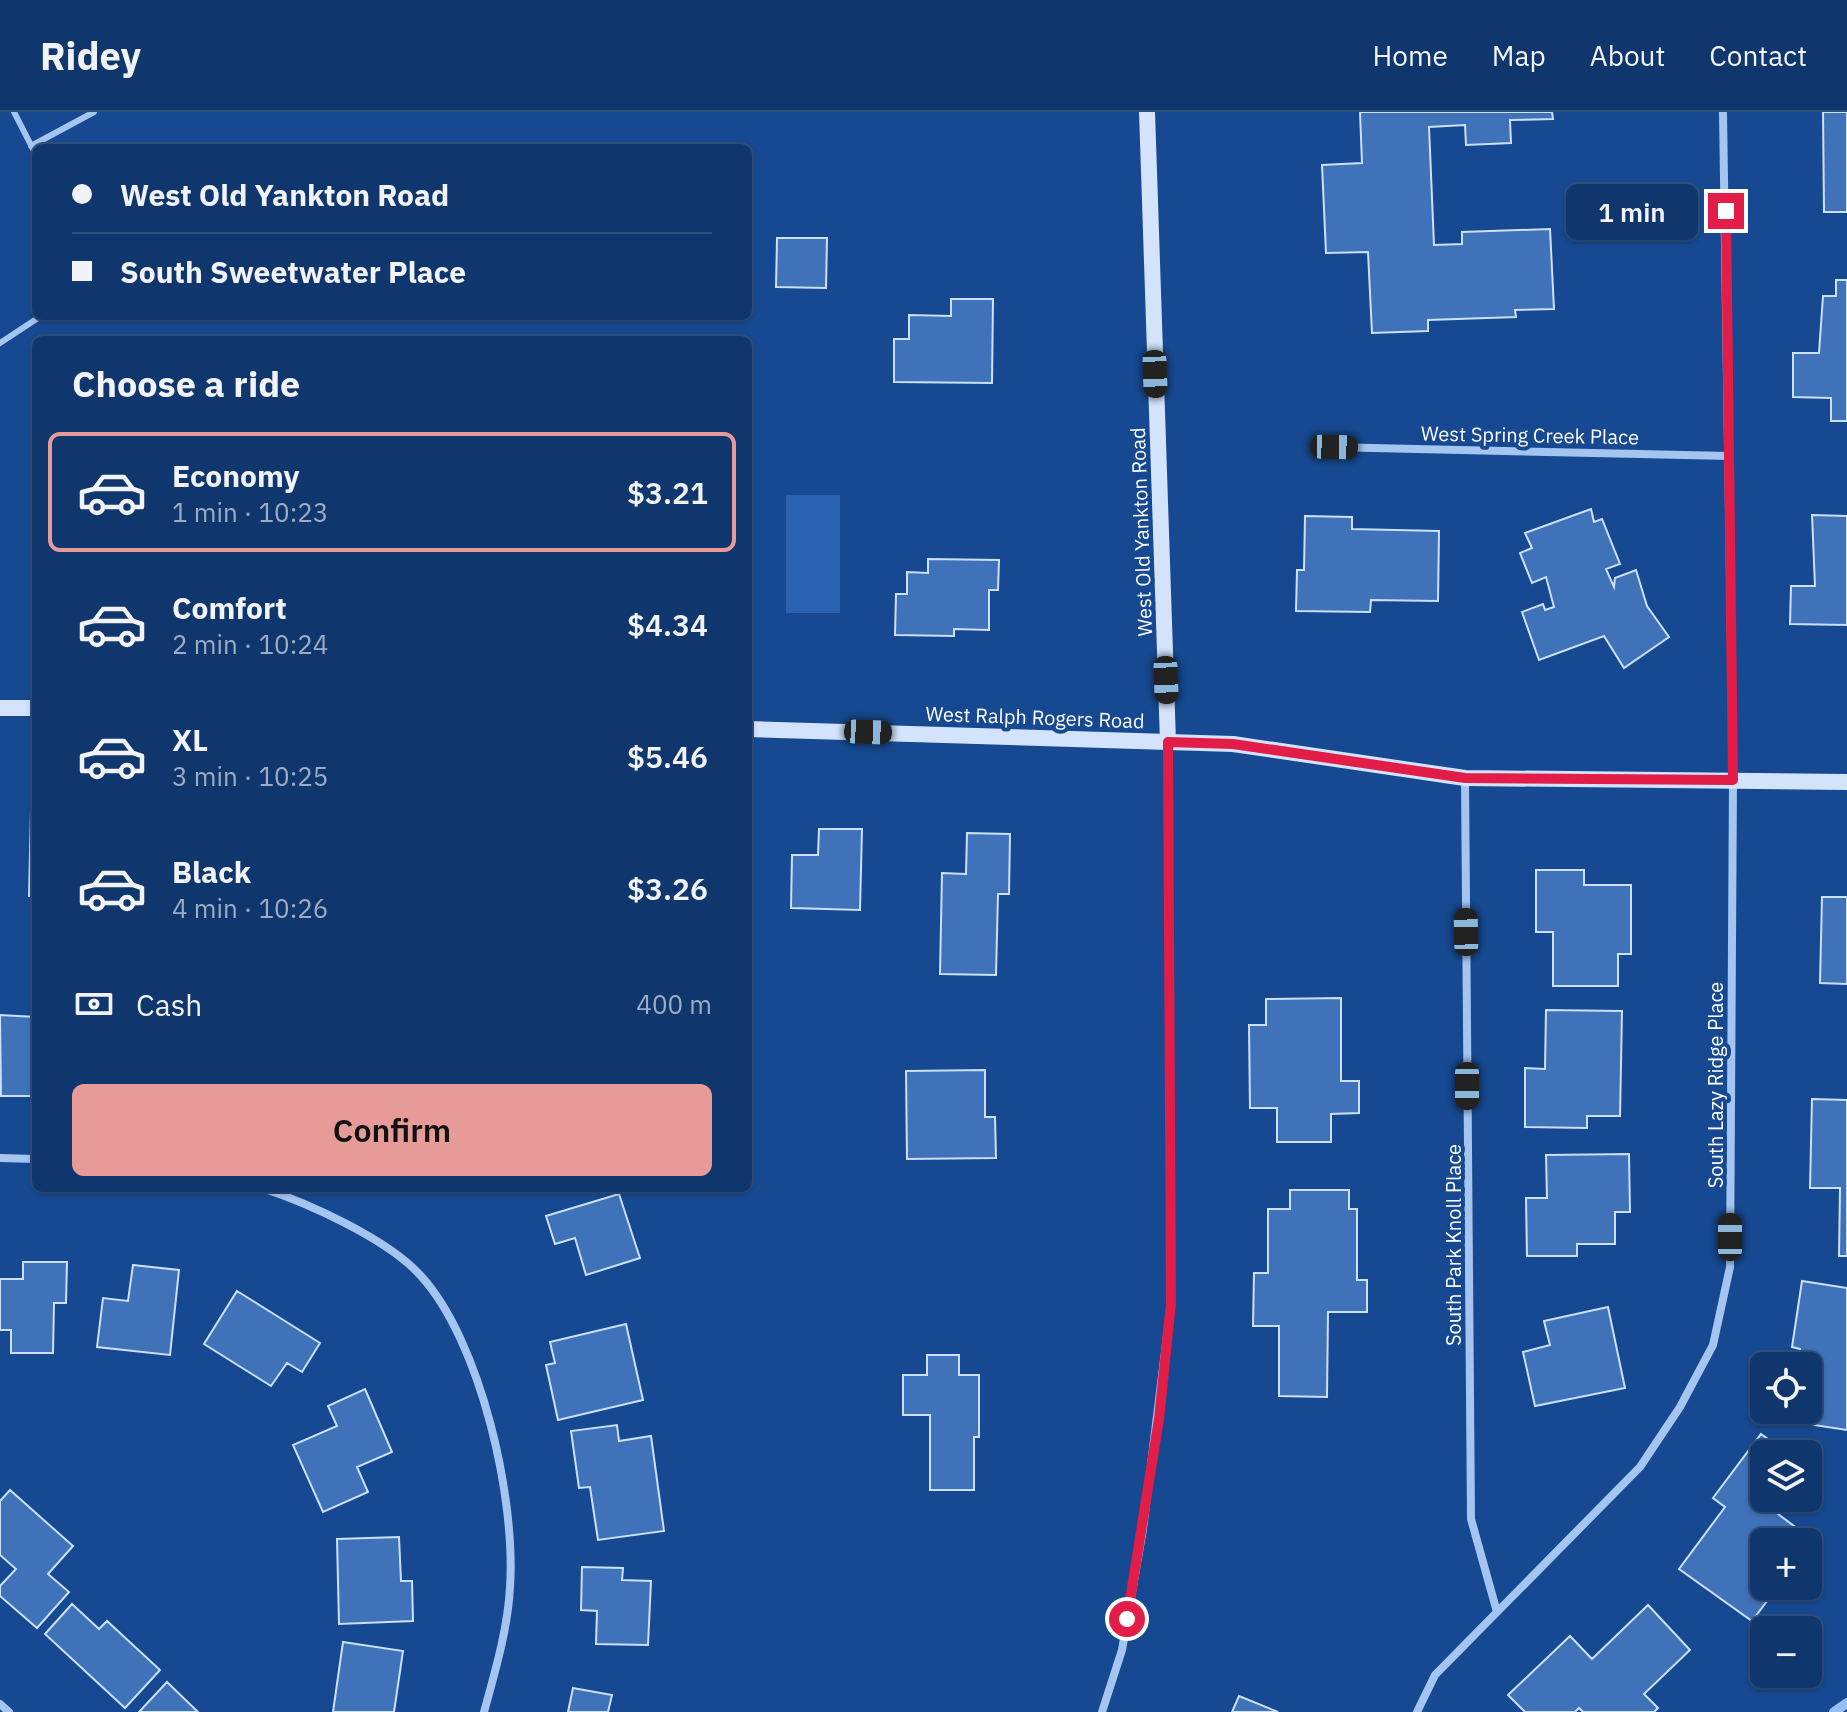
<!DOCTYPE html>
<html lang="en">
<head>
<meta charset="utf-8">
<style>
  :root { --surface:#10376d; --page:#1e4275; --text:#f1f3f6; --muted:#9cacc2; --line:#305180; --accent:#e69b98 }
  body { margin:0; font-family:"IBM Plex Sans",sans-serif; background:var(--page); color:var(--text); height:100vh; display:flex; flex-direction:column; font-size:30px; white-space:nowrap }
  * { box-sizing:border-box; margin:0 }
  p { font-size:26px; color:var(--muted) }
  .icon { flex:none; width:44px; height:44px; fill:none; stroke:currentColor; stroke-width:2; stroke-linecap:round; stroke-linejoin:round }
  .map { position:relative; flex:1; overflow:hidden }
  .panel { position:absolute; left:32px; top:224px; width:720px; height:856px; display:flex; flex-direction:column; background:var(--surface); border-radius:12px; box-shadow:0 2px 6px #0004,0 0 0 2px var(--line) }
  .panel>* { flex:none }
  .banner { position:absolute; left:32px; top:32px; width:720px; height:176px; border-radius:12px; box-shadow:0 2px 6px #0004,0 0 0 2px var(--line); display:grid; align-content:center; height:176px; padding:0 40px; background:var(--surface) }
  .controls { position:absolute; left:1750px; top:1240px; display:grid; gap:16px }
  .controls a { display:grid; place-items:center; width:72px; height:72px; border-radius:12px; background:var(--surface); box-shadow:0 2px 6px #0004,0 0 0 2px var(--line); font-size:40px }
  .end { position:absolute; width:36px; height:36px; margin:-18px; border:10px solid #e11d48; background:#fff; box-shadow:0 0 0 4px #fff }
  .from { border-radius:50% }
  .bubble { position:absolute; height:56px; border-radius:12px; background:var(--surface); box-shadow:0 2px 6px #0004,0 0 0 2px var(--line); font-size:26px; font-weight:600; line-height:56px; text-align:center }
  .car { position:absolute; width:24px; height:48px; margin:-24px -12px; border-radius:10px; box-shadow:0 0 6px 2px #0007; background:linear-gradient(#222 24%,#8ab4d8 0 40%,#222 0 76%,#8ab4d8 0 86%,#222 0) }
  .banner b { display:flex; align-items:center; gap:28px; height:76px; font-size:30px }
  .banner b+b { border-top:2px solid var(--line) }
  .banner i { width:20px; height:20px; background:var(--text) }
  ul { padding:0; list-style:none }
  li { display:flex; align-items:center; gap:24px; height:120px; margin:0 16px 12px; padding:0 24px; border:4px solid transparent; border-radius:12px }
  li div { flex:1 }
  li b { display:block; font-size:30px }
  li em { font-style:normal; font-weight:600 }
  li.current { border-color:var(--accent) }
  li>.icon { width:72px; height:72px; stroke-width:1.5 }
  h2 { padding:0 40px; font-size:36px; line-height:96px }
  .pay { display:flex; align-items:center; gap:20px; height:88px; padding:0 40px; font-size:30px }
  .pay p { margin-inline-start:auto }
  .primary-button { display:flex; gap:16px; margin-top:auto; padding:16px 40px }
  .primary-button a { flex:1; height:92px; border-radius:12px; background:var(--accent); color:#111; font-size:32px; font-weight:600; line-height:92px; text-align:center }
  header { display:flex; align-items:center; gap:48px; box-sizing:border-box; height:112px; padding:0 40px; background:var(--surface); border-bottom:2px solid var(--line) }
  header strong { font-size:38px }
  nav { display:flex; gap:44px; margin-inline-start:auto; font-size:28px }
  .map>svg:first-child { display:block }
</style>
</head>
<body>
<header>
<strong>Ridey</strong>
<nav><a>Home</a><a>Map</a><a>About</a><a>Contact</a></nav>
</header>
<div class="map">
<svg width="1847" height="1600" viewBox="0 0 1847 1600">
  <rect width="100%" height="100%" fill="#164991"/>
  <!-- green -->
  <path fill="#2962b0" d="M 786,383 L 840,383 L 840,501 L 786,501 Z"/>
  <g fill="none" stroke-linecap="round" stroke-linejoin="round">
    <!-- stream -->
    <path stroke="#96bff3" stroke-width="10" d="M 1834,1600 L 1847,1591"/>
  </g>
  <!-- building -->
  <path fill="#3f72b9" stroke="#cbe0fb" stroke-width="2" d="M 1360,0 L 1552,0 L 1553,7 L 1510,8 L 1511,31 L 1466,33 L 1465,13 L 1429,15 L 1434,133 L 1462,132 L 1462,120 L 1550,117 L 1554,197 L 1515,198 L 1516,205 L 1428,208 L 1428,219 L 1372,221 L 1368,140 L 1326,141 L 1322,53 L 1362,51 Z
    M 1823,0 L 1847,0 L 1847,100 L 1824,100 Z
    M 777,126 L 827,126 L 826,176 L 776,175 Z
    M 1836,168 L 1847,168 L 1847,309 L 1831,309 L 1831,286 L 1793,285 L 1793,241 L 1819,241 L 1823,184 L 1836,184 Z
    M 951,187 L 993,187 L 992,271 L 894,270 L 894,227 L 909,227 L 909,203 L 951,204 Z
    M 1591,397 L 1594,410 L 1602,407 L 1620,452 L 1606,457 L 1614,475 L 1615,466 L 1636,458 L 1647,494 L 1669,525 L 1624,556 L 1604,524 L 1539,548 L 1522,500 L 1543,492 L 1545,498 L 1554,495 L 1546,465 L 1532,471 L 1520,441 L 1532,436 L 1525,421 Z
    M 1812,403 L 1847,404 L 1847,513 L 1790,512 L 1791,474 L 1815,474 Z
    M 1305,404 L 1352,405 L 1352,417 L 1439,419 L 1438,489 L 1371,488 L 1370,500 L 1296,499 L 1297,458 L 1304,458 Z
    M 928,447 L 999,448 L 998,478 L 989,478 L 989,518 L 954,517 L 954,524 L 895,523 L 896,482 L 907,482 L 907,460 L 928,461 Z
    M 31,697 L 36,697 L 36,784 L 29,784 Z
    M 819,717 L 862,717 L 860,798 L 791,796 L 792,743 L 818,743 Z
    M 967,721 L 1010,722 L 1009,782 L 998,782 L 996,863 L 940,862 L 942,761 L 966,762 Z
    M 1536,758 L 1584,758 L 1584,773 L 1631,773 L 1631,842 L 1618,842 L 1618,874 L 1553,874 L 1553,820 L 1536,820 Z
    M 1822,785 L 1847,785 L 1847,872 L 1820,871 Z
    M 1341,886 L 1341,969 L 1359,969 L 1359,1001 L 1331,1002 L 1331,1030 L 1277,1030 L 1277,996 L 1250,996 L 1249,913 L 1266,913 L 1266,887 Z
    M 1546,898 L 1622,899 L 1620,1004 L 1587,1004 L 1587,1016 L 1525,1015 L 1525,956 L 1545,957 Z
    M 0,903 L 36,905 L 36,984 L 1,984 Z
    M 985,958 L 985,1005 L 995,1005 L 996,1046 L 907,1047 L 906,959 Z
    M 1812,987 L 1847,988 L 1847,1144 L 1839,1144 L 1840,1076 L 1810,1076 Z
    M 1629,1042 L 1630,1100 L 1615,1100 L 1615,1132 L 1577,1132 L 1577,1144 L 1527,1144 L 1526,1086 L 1547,1086 L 1546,1043 Z
    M 1290,1078 L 1349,1078 L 1349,1097 L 1357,1097 L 1357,1168 L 1367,1168 L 1367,1200 L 1328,1200 L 1327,1285 L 1279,1284 L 1279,1214 L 1253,1214 L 1254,1161 L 1268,1161 L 1268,1097 L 1290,1097 Z
    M 619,1082 L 640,1146 L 586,1163 L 575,1126 L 555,1132 L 546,1104 Z
    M 23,1150 L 67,1150 L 66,1191 L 54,1191 L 53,1241 L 11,1241 L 11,1218 L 0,1218 L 0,1167 L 23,1167 Z
    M 133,1153 L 179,1158 L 170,1243 L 97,1235 L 103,1186 L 128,1189 Z
    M 1802,1169 L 1847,1176 L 1847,1318 L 1794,1310 L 1796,1298 L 1808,1298 L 1810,1267 L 1808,1254 L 1798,1254 L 1800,1237 L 1792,1235 Z
    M 237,1179 L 320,1231 L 302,1260 L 287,1251 L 271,1274 L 204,1232 Z
    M 1608,1195 L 1625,1276 L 1535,1294 L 1523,1240 L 1550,1233 L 1544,1209 Z
    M 626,1212 L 643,1288 L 558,1308 L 546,1253 L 555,1251 L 550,1230 Z
    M 927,1243 L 959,1243 L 959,1263 L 979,1263 L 979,1325 L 974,1325 L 974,1378 L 930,1378 L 930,1303 L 903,1303 L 903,1263 L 927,1263 Z
    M 365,1277 L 392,1340 L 357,1355 L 368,1380 L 323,1400 L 293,1333 L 337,1314 L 328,1294 Z
    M 617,1313 L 619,1329 L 651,1324 L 664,1419 L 598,1428 L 590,1375 L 579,1376 L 571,1319 Z
    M 1761,1322 L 1789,1342 L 1764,1342 L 1764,1386 L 1783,1386 L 1774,1399 L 1794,1414 L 1782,1430 L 1764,1430 L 1764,1474 L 1773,1481 L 1752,1509 L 1679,1457 L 1725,1395 L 1713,1386 Z
    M 10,1378 L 73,1434 L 48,1462 L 69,1480 L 37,1516 L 0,1484 L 0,1474 L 16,1457 L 0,1443 L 0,1389 Z
    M 399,1425 L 401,1469 L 412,1469 L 413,1509 L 339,1512 L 337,1427 Z
    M 582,1455 L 623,1456 L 622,1468 L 651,1469 L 648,1533 L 596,1532 L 597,1499 L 581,1498 Z
    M 72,1492 L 99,1517 L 107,1509 L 160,1558 L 125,1596 L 45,1522 Z
    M 1648,1493 L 1690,1538 L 1644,1582 L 1658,1596 L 1654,1600 L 1583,1600 L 1579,1596 L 1575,1600 L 1525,1600 L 1508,1583 L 1570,1524 L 1592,1547 Z
    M 343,1530 L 403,1539 L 394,1600 L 333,1600 Z
    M 167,1570 L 198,1600 L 139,1600 Z
    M 573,1576 L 612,1583 L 608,1600 L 568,1600 Z
    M 1239,1584 L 1278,1600 L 1232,1600 Z"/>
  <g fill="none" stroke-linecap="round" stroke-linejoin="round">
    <!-- lane -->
    <path stroke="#a4c5f0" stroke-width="6" d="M 14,0 L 36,43
      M 31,34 L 94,0
      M 0,231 L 41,204"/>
    <!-- street -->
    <path stroke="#a4c5f0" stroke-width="8" d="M 1329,335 L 1730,344
      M 1465,666 L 1471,1407 L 1497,1500
      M 0,1046 L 36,1047
      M 262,1076 C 308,1091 388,1127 421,1164 C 481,1230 516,1387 510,1475 C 508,1516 495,1560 484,1600
      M 0,1592 L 9,1600
      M 1102,1600 L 1122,1538 L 1143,1417 L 1171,1191 L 1168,630
      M 1417,1600 L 1435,1563 L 1640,1355 L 1680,1295 L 1713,1233 L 1730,1155 L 1733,668 L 1723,0"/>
    <!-- secondary -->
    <path stroke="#d2e3fb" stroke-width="16" d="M 1147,0 L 1168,630
      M 0,596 L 36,596
      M 748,617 L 1233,632 L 1465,666 L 1847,670"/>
  </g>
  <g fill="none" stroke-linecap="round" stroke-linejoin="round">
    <!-- route -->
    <path stroke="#e11d48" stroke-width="10" d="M 1127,1507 L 1159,1307 L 1171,1191 L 1168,630 L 1233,632 L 1465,666 L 1733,668 L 1726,99"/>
  </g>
  <g text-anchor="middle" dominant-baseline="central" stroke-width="8" stroke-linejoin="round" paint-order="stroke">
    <!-- street labels -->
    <g font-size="20" fill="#fff" stroke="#164991">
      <text transform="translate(1530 323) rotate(1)">West Spring Creek Place</text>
      <text transform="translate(1141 420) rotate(-92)">West Old Yankton Road</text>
      <text transform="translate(1035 605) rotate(2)">West Ralph Rogers Road</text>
      <text transform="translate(1715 973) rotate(-90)">South Lazy Ridge Place</text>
      <text transform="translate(1453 1133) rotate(-90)">South Park Knoll Place</text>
    </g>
  </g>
</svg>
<div class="controls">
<a><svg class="icon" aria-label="locate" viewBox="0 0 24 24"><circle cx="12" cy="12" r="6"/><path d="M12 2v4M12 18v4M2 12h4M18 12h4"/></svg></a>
<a><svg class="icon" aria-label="layers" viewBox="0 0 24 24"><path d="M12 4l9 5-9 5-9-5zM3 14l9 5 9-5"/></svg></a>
<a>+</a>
<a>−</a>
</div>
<i class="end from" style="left:1127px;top:1507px"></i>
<i class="end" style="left:1726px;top:99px"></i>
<div class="bubble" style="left:1566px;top:72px;width:132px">1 min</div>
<i class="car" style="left:1155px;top:262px;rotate:178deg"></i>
<i class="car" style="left:1334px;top:335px;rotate:91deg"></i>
<i class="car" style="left:1166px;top:568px;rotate:178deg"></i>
<i class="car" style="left:868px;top:620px;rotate:92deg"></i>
<i class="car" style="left:1466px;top:820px;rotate:359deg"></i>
<i class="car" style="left:1467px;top:974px;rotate:180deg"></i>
<i class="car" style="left:1730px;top:1125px;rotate:0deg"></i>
<div class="banner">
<b><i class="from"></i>West Old Yankton Road</b>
<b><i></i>South Sweetwater Place</b>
</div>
<section class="panel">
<h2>Choose a ride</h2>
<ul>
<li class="current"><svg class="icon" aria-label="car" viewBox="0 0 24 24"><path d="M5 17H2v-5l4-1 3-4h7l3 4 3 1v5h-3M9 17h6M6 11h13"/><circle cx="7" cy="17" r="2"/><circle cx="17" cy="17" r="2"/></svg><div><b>Economy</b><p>1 min · 10:23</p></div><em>$3.21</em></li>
<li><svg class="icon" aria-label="car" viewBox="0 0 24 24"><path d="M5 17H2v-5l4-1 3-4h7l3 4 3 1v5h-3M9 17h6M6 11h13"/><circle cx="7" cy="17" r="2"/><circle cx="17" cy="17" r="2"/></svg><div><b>Comfort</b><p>2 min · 10:24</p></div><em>$4.34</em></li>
<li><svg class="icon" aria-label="car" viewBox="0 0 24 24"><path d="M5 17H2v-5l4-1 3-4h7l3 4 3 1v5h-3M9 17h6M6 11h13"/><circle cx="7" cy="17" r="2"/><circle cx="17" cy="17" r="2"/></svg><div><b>XL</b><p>3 min · 10:25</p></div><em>$5.46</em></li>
<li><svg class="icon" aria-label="car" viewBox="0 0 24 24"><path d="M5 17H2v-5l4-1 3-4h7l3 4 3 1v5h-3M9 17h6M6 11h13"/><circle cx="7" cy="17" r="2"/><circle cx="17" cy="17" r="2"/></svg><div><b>Black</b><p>4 min · 10:26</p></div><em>$3.26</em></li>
</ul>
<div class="pay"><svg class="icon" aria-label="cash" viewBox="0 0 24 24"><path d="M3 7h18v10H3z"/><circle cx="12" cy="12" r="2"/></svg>Cash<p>400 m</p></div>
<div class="primary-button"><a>Confirm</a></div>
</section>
</div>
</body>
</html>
